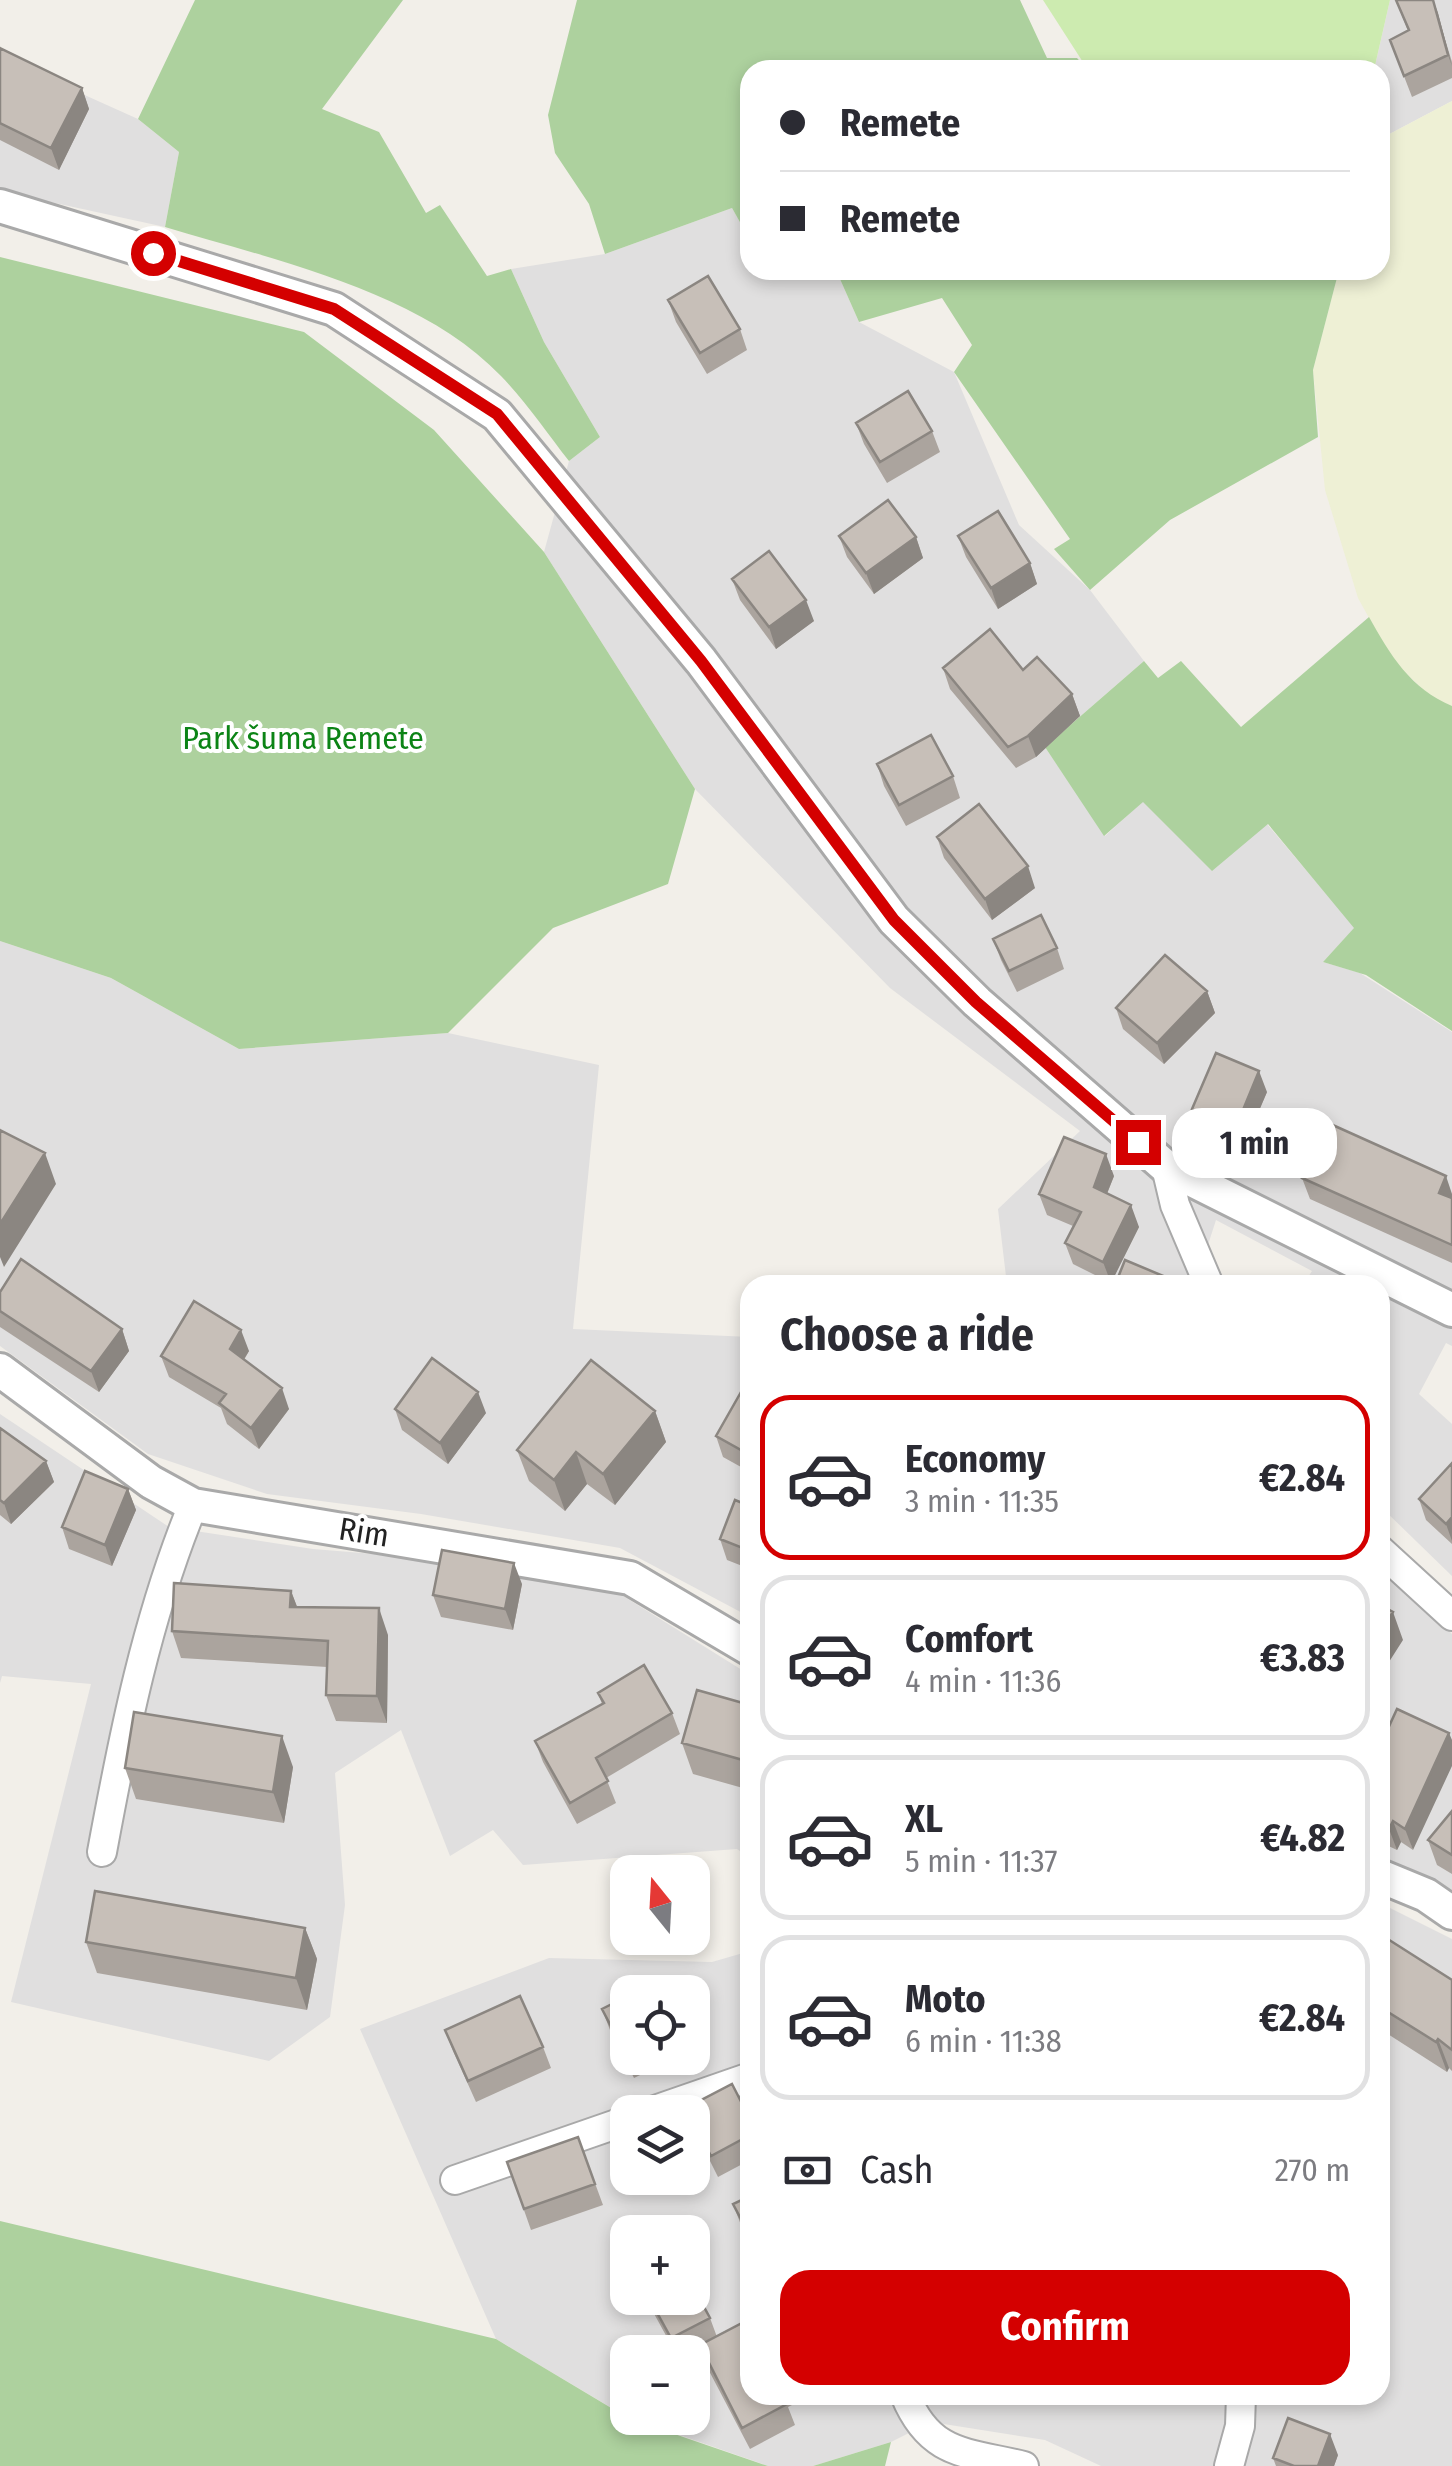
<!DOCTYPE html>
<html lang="en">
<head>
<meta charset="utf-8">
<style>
  :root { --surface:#fff; --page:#f2f2f3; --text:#2b2b33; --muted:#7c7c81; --line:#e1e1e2; --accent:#d40000 }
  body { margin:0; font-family:"Fira Sans Condensed",sans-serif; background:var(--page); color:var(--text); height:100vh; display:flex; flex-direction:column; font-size:38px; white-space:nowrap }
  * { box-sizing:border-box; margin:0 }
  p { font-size:32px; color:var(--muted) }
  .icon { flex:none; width:55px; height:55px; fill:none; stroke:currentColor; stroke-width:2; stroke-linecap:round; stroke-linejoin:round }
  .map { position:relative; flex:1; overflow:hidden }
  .drawer { position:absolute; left:740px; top:1275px; width:650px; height:1130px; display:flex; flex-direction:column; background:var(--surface); border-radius:30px; box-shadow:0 5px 15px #0003 }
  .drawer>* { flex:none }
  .banner { position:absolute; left:740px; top:60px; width:650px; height:220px; border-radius:30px; box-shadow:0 5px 15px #0003; display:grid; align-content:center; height:220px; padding:0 40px; background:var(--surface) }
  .needle { width:65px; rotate:342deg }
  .buttons { position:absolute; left:610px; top:1855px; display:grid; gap:20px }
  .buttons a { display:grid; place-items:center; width:100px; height:100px; border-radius:20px; background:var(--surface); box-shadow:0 5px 15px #0003; font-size:50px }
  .end { position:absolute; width:45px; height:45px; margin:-22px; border:12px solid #d40000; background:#fff; box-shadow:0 0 0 5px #fff }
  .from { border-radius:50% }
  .bubble { position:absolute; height:70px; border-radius:30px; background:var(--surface); box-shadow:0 5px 15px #0003; font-size:32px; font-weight:700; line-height:70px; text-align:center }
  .banner b { display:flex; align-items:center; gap:35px; height:95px; font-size:38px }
  .banner b+b { border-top:2px solid var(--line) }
  .banner i { width:25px; height:25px; background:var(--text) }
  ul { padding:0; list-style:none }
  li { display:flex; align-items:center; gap:30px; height:165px; margin:0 20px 15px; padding:0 20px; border:5px solid var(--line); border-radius:30px }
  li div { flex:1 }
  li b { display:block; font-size:38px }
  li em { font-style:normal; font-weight:700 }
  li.selected { border-color:var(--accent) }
  li>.icon { width:90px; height:90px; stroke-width:1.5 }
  h2 { padding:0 40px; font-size:45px; line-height:120px }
  .pay { display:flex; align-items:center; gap:25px; height:110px; padding:0 40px; font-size:38px }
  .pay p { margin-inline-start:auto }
  .cta { display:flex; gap:20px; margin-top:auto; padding:20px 40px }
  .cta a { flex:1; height:115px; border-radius:30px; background:var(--accent); color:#fff; font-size:40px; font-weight:700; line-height:115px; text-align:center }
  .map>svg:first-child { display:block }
</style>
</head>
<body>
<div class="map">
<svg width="1452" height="2466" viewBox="0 0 1452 2466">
  <rect width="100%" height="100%" fill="#f2efe9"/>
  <!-- residential -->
  <path fill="#e0dfdf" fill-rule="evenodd" d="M 1390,0 L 1452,0 L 1452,101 L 1380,139 L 1380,70 L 1374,70 Z
    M 0,57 L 138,119 L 179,152 L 165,227 L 0,191 Z
    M 732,208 L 750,240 L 750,270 L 767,270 L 771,276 L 789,270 L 836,270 L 859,322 L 954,372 L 1019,525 L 1090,590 L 1144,661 L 1045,747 L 1105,836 L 1143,801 L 1267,824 L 1355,928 L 1323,962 L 1360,973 L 1452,1032 L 1452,1346 L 1446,1343 L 1419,1394 L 1452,1424 L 1452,1576 L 1380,1506 L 1380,1285 L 1303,1285 L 1312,1271 L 1216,1220 L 1195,1285 L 1007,1285 L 998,1209 L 1080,1131 L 890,988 L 695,789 L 544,552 L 569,461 L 600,437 L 544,342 L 511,269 L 605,254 Z
    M 0,941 L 111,978 L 239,1049 L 448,1033 L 599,1065 L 573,1329 L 750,1337 L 750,1617 L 620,1548 L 421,1514 L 267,1494 L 148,1454 L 0,1346 Z
    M 0,1414 L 169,1527 L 313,1549 L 436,1559 L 612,1589 L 750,1675 L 750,1858 L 737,1849 L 523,1865 L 493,1830 L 450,1856 L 401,1730 L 335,1773 L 345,1905 L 330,2017 L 269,2061 L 11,2002 L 91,1684 L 2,1676 L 0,1683 Z
    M 1380,1563 L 1452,1634 L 1452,1898 L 1380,1854 Z
    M 1380,1903 L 1452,1939 L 1452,2466 L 1101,2466 L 1045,2440 L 931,2422 L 891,2442 L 813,2466 L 768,2466 L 631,2418 L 692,2418 L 692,2352 L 628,2352 L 627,2416 L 620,2413 L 496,2339 L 360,2029 L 549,1958 L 712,1962 L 750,1951 L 750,2395 L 1380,2395 ZM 628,1992 L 692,1992 L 692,2058 L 628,2058 ZM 628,2112 L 692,2112 L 692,2178 L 628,2178 ZM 628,2232 L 692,2232 L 692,2298 L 628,2298 Z"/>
  <!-- farmland -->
  <path fill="#eef0d5" d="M 1452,101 L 1452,706 L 1432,698 L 1393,661 L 1358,598 L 1325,490 L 1313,370 L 1339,270 L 1380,270 L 1380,139 Z"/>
  <!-- grass -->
  <path fill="#cdebb0" d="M 1043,0 L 1390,0 L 1374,70 L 1088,70 Z"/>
  <!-- forest -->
  <path fill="#add19e" d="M 195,0 L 403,0 L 322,109 L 379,132 L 426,213 L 440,205 L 487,276 L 511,269 L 544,342 L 600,437 L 569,461 C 547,433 526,402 501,376 C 420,291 274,260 165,227 L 179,152 L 138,119 Z
    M 577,0 L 1020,0 L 1047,58 L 1077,58 L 1088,70 L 750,70 L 750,240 L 732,208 L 605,254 L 589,204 L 555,153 L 548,115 Z
    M 0,257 L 304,332 L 434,430 L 544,552 L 695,789 L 668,884 L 553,928 L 448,1033 L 239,1049 L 111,978 L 0,941 Z
    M 836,270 L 1339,270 L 1313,370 L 1318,437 L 1170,520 L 1090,590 L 1054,549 L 1070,539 L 954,372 L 972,345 L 942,298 L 859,322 Z
    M 1369,617 C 1390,655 1411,689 1452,706 L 1452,1031 L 1366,975 L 1323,962 L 1354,928 L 1268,824 L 1212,871 L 1143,802 L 1104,836 L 1045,747 L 1144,661 L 1158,678 L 1181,661 L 1241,727 Z
    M 0,2221 L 496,2339 L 628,2418 L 768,2466 L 0,2466 Z
    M 891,2442 L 885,2466 L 813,2466 Z"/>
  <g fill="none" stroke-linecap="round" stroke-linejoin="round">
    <defs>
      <path id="minor" d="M 1166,1167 L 1175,1205 L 1209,1285
        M 1380,1550 L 1452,1616
        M 102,1852 C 124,1733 147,1617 193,1505
        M 649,2112 L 750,2077
        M 455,2180 L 628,2120
        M 905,2395 C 930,2456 966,2452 1024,2466
        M 1229,2466 L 1240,2426 L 1241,2395"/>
      <path id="tertiary" d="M 0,206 L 334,309 L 497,415 L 701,661 L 894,920 L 977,1002 L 1166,1167 L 1452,1310
        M 0,1370 L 151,1482 L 193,1505 L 630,1578 L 750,1649
        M 1380,1876 L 1426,1895 L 1452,1913"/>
    </defs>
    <!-- minor casing -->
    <use href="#minor" stroke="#a9a9a9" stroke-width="32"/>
    <!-- tertiary casing -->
    <use href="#tertiary" stroke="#a9a9a9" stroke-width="38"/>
    <!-- minor -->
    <use href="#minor" stroke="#fff" stroke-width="28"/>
    <!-- tertiary -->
    <use href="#tertiary" stroke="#fff" stroke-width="32"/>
  </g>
  <!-- wall -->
  <path fill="#aba49e" d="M 1396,0 L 1433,0 L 1452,62 L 1452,78 L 1412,97 L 1390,40 L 1408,31 Z
    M 0,48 L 82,88 L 89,109 L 59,170 L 0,140 Z
    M 668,300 L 740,329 L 747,350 L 707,374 L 676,322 Z
    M 856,423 L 932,431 L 940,452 L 887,483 L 864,444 Z
    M 839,536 L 916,537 L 923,558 L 874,594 L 847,557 Z
    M 958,536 L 1030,563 L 1037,584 L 998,609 L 966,557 Z
    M 732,579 L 814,621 L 776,649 L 740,600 Z
    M 943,668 L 1023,670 L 1072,694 L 1080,716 L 1036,757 L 1016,768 L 950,689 Z
    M 877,764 L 953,776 L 960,798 L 906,826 L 884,786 Z
    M 937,837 L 1035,888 L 992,920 L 944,858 Z
    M 993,939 L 1057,948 L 1064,969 L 1017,992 L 1001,960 Z
    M 1207,991 L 1215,1013 L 1164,1064 L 1123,1029 L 1116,1008 Z
    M 1267,1092 L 1243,1148 L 1200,1131 L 1192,1109 Z
    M 1114,1176 L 1107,1194 L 1139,1227 L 1111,1283 L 1073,1264 L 1065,1243 L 1073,1226 L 1047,1215 L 1039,1194 Z
    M 1302,1178 L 1452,1194 L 1452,1263 L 1310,1199 Z
    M 0,1292 L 122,1329 L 129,1351 L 99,1392 L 0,1327 Z
    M 249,1351 L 244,1360 L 289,1409 L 259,1449 L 227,1424 L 221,1408 L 169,1377 L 161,1356 Z
    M 750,1379 L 750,1472 L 723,1457 L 716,1436 Z
    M 395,1409 L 486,1413 L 448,1464 L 402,1430 Z
    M 655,1411 L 666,1442 L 615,1505 L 587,1484 L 565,1511 L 529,1481 L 517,1450 Z
    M 0,1428 L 46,1461 L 54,1482 L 11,1524 L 0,1515 Z
    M 1452,1463 L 1452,1544 L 1426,1520 L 1419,1499 Z
    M 128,1489 L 136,1510 L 112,1566 L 69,1549 L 62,1527 Z
    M 750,1506 L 750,1569 L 727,1560 L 720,1539 Z
    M 522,1584 L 513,1630 L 441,1617 L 433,1595 Z
    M 291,1591 L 297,1607 L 388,1635 L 387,1723 L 336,1721 L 326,1695 L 327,1667 L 181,1658 L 172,1631 Z
    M 598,1693 L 672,1713 L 680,1734 L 606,1778 L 616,1803 L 577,1824 L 543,1762 L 535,1741 L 602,1704 Z
    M 750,1705 L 750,1790 L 693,1774 L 682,1743 Z
    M 1380,1746 L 1413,1850 L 1401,1842 L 1397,1850 L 1380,1842 Z
    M 293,1767 L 284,1823 L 136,1799 L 125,1768 Z
    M 1452,1811 L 1452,1874 L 1437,1865 L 1428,1840 Z
    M 305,1928 L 317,1959 L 307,2010 L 97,1973 L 86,1942 Z
    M 1380,1941 L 1452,1980 L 1452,2071 L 1449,2068 L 1447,2072 L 1380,2029 Z
    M 602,2009 L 628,2058 L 675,2058 L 634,2078 L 610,2030 Z
    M 445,2030 L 543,2047 L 551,2068 L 476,2102 L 453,2051 Z
    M 692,2112 L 750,2119 L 750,2160 L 718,2177 L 694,2129 Z
    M 578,2137 L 603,2205 L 531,2230 L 507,2162 Z
    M 750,2196 L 750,2243 L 741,2225 L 733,2204 Z
    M 648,2298 L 692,2298 L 710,2318 L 717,2337 L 750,2395 L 812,2395 L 788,2407 L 795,2425 L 750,2449 L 707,2367 L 701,2348 L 692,2352 L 675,2352 L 652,2310 Z
    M 1338,2455 L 1334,2466 L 1276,2466 L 1273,2458 Z"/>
  <!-- shaded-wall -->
  <path fill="#8b8681" d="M 1433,0 L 1438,13 L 1452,66 L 1448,55 Z
    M 82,88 L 89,109 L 59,170 L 51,148 Z
    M 916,537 L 923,558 L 874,594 L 866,573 Z
    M 1030,563 L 1037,584 L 998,609 L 991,588 Z
    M 806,600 L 814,621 L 776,649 L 769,627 Z
    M 1072,694 L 1080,716 L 1036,757 L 1028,736 Z
    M 1028,866 L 1035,888 L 992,920 L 985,899 Z
    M 1207,991 L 1215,1013 L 1164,1064 L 1157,1043 Z
    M 1259,1071 L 1267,1092 L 1243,1148 L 1236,1127 Z
    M 45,1153 L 56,1184 L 4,1267 L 0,1257 L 0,1224 Z
    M 1106,1154 L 1114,1176 L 1101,1208 L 1094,1187 Z
    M 1446,1176 L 1452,1194 L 1452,1201 L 1439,1193 Z
    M 1131,1205 L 1139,1227 L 1111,1283 L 1103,1262 Z
    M 122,1329 L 129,1351 L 99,1392 L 91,1371 Z
    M 241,1330 L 249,1351 L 237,1370 L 230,1349 Z
    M 282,1388 L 289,1409 L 259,1449 L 251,1428 Z
    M 478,1392 L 486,1413 L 448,1464 L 440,1443 Z
    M 655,1411 L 666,1442 L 615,1505 L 603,1474 Z
    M 576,1452 L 587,1484 L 565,1511 L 554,1480 Z
    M 46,1461 L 54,1482 L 11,1524 L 4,1503 Z
    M 128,1489 L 136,1510 L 112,1566 L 105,1545 Z
    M 1452,1517 L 1452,1541 L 1446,1524 Z
    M 514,1563 L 522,1584 L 513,1630 L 505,1609 Z
    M 291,1591 L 301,1617 L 290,1607 Z
    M 379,1608 L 388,1635 L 387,1723 L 377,1696 Z
    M 1393,1612 L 1403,1640 L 1380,1676 L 1380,1633 Z
    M 1449,1733 L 1452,1740 L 1452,1766 L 1413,1850 L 1405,1829 Z
    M 282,1736 L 293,1767 L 284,1823 L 273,1792 Z
    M 1393,1821 L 1401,1842 L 1397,1850 L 1389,1829 Z
    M 305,1928 L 317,1959 L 307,2010 L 296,1978 Z
    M 1438,2039 L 1449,2068 L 1447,2072 L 1436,2042 Z
    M 1330,2434 L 1338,2455 L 1334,2466 L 1318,2466 Z"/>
  <!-- building -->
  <path fill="#c7bfb8" stroke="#8b8681" stroke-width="2.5" d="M 1396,0 L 1433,0 L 1448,55 L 1404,76 L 1390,40 L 1409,30 Z
    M 0,48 L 82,88 L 51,148 L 0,123 Z
    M 708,276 L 740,329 L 700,353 L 668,300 Z
    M 908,391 L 932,431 L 880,462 L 856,423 Z
    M 888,500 L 916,537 L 866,573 L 839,536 Z
    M 998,511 L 1030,563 L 991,588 L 958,536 Z
    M 769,551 L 806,600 L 769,627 L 732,579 Z
    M 990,629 L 1023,670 L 1037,657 L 1072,694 L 1028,736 L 1008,747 L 943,668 Z
    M 931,735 L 953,776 L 899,805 L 877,764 Z
    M 979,804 L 1028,866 L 985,899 L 937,837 Z
    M 1041,915 L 1057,948 L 1009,971 L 993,939 Z
    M 1165,955 L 1207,991 L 1157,1043 L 1116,1008 Z
    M 1216,1053 L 1259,1071 L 1236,1127 L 1192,1109 Z
    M 1326,1122 L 1446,1176 L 1439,1193 L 1452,1198 L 1452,1245 L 1302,1178 Z
    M 0,1130 L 45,1153 L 0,1224 Z
    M 1064,1137 L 1106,1154 L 1094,1187 L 1131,1205 L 1103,1262 L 1065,1243 L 1081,1212 L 1039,1194 Z
    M 21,1259 L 122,1329 L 91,1371 L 0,1311 L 0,1292 Z
    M 1125,1260 L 1168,1278 L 1165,1285 L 1115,1285 Z
    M 194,1301 L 241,1330 L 230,1349 L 282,1388 L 251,1428 L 219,1403 L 226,1394 L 161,1356 Z
    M 432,1358 L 478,1392 L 440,1443 L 395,1409 Z
    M 591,1360 L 655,1411 L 603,1474 L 576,1452 L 554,1480 L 517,1450 Z
    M 749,1378 L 750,1379 L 750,1455 L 716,1436 Z
    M 0,1428 L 46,1461 L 4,1503 L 0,1500 Z
    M 1452,1463 L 1452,1517 L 1446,1524 L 1419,1499 Z
    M 85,1471 L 128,1489 L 105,1545 L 62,1527 Z
    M 735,1500 L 750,1506 L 750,1551 L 720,1539 Z
    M 442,1550 L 514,1563 L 505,1609 L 433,1595 Z
    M 174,1583 L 291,1591 L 290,1607 L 379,1608 L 377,1696 L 326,1695 L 328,1641 L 172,1631 Z
    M 1380,1605 L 1393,1612 L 1380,1633 Z
    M 644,1665 L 672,1713 L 596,1758 L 608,1781 L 570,1803 L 535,1741 L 604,1703 L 598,1693 Z
    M 697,1690 L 750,1705 L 750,1762 L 682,1743 Z
    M 1397,1709 L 1449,1733 L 1405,1829 L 1393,1821 L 1389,1829 L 1380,1824 L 1380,1746 Z
    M 134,1712 L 282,1736 L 273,1792 L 125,1768 Z
    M 1452,1811 L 1452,1855 L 1428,1840 Z
    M 95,1891 L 305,1928 L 296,1978 L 86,1942 Z
    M 1383,1936 L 1452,1980 L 1452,2050 L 1438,2039 L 1436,2042 L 1380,2007 L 1380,1941 Z
    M 648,1986 L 651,1992 L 635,1992 Z
    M 520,1996 L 543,2047 L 468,2081 L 445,2030 Z
    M 628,1996 L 628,2057 L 627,2057 L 602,2009 Z
    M 732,2084 L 750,2119 L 750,2135 L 711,2156 L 692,2120 L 692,2112 L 689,2112 L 686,2108 Z
    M 578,2137 L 595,2184 L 524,2209 L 507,2162 Z
    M 750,2196 L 750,2236 L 733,2204 Z
    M 692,2285 L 710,2318 L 671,2338 L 649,2298 L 692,2298 Z
    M 744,2322 L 750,2333 L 750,2395 L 782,2395 L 787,2404 L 742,2428 L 700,2345 Z
    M 1288,2418 L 1330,2434 L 1318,2466 L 1294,2466 L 1273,2458 Z"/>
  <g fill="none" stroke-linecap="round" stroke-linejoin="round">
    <!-- route -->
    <path stroke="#d40000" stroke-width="12" d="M 153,253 L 334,309 L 497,414 L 701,661 L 894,920 L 976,1002 L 1138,1142"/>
  </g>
  <g text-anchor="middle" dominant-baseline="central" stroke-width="8" stroke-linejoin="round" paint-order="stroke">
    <!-- park labels -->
    <g font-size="32" fill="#0c8416" stroke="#fff">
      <text x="303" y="738">Park šuma Remete</text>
    </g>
    <!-- street labels -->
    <g font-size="32" fill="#222" stroke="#fff">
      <text transform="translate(364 1532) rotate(9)">Rim</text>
    </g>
  </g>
</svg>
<div class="buttons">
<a><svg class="needle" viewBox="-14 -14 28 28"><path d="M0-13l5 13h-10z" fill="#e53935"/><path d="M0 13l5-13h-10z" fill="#7c7c81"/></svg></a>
<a><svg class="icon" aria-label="locate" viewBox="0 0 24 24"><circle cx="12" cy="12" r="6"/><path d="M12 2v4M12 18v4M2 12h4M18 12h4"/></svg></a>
<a><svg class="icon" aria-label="layers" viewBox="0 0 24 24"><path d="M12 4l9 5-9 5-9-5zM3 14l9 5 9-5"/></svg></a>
<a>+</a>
<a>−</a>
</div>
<i class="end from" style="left:153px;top:253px"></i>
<i class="end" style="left:1138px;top:1142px"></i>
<div class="bubble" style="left:1172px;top:1108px;width:165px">1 min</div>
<div class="banner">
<b><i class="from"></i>Remete</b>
<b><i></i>Remete</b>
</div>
<section class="drawer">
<h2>Choose a ride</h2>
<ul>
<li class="selected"><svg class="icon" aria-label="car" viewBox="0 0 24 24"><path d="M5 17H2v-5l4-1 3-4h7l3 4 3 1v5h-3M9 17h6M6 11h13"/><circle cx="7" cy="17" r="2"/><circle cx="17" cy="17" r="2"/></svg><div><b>Economy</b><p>3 min · 11:35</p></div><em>€2.84</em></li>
<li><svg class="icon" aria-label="car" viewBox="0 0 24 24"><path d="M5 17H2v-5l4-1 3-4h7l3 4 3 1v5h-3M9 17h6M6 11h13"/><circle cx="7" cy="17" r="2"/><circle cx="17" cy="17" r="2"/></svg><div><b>Comfort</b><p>4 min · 11:36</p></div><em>€3.83</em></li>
<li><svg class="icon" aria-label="car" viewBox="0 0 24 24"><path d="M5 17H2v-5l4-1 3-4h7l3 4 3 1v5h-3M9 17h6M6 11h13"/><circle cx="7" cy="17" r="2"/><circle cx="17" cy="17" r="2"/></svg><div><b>XL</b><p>5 min · 11:37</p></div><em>€4.82</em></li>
<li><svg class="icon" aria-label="car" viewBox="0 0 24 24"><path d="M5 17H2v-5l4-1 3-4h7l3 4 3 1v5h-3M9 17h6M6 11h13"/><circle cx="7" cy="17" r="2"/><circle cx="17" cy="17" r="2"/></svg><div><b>Moto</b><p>6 min · 11:38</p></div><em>€2.84</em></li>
</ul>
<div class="pay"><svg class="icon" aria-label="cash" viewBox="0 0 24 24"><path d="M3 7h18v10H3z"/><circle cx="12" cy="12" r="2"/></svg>Cash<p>270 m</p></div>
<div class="cta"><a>Confirm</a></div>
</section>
</div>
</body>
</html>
